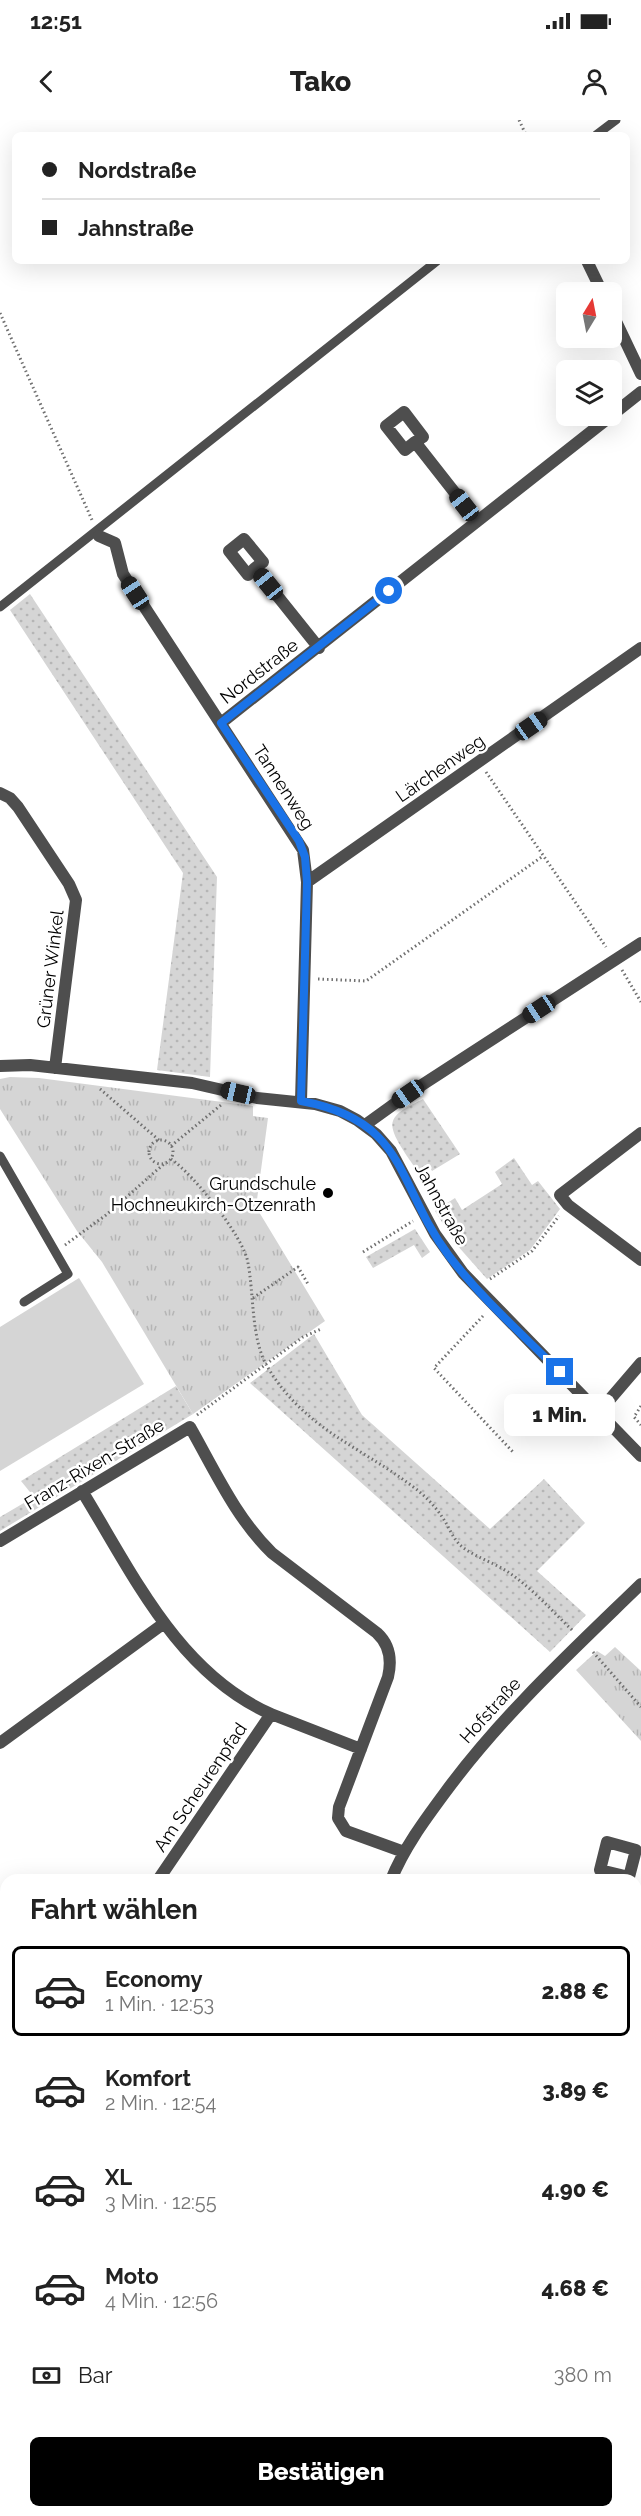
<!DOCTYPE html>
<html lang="de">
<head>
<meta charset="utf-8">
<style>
  :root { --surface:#fff; --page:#f6f6f6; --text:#222; --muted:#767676; --line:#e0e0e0; --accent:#000 }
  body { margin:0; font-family:Raleway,sans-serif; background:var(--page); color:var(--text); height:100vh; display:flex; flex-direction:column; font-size:22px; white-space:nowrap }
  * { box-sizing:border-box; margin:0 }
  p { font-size:20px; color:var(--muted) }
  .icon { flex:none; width:33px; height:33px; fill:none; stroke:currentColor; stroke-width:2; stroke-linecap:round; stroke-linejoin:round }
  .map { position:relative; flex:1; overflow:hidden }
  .drawer { position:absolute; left:0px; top:1754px; width:642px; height:644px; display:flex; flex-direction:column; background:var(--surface); border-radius:18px 18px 0 0; box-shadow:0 6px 24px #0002 }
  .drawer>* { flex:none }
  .top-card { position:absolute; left:12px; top:12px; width:618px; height:132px; border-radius:9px; box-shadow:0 6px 24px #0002; display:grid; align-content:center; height:132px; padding:0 30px; background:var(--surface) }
  .needle { width:39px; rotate:10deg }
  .controls { position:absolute; left:556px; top:162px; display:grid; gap:12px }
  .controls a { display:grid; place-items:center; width:66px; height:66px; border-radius:9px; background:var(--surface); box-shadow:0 6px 24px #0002; font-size:30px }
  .end { position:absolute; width:27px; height:27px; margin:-14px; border:8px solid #1a73e8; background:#fff; box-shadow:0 0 0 3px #fff }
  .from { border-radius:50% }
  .bubble { position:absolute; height:42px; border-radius:9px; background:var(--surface); box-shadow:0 6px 24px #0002; font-size:20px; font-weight:800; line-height:42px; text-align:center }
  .car { position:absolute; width:18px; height:36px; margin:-18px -9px; border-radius:8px; box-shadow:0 0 4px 2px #0007; background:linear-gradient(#222 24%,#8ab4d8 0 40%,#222 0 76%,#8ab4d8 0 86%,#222 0) }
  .top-card b { display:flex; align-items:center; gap:21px; height:57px; font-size:22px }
  .top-card b+b { border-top:2px solid var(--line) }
  .top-card i { width:15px; height:15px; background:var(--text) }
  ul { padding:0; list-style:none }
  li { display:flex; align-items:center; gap:18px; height:90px; margin:0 12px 9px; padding:0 18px; border:3px solid transparent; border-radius:9px }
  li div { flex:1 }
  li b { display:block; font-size:22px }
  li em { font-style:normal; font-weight:800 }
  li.on { border-color:var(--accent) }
  li>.icon { width:54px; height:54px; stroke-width:1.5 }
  h2 { padding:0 30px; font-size:27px; line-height:72px }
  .pay { display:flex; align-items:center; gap:15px; height:66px; padding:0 30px; font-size:22px }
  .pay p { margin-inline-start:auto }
  .primary-button { display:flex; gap:12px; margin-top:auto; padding:12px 30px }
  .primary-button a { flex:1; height:69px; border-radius:9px; background:var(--accent); color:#fff; font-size:24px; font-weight:800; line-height:69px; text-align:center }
  .status { display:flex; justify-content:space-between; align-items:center; height:42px; padding:0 30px; background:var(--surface); direction:ltr }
  .status svg { height:16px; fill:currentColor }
  header { display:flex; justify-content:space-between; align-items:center; height:78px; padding:0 30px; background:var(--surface); font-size:27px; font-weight:800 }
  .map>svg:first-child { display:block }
</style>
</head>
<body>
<div class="status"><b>12:51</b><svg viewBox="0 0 49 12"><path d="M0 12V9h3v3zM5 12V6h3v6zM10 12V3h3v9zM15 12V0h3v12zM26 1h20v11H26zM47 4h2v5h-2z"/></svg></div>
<header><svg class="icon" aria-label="back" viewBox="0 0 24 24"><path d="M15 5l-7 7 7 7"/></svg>Tako<svg class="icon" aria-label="person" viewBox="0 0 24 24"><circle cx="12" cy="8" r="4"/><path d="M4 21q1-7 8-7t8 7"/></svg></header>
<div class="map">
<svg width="641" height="2396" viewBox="0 0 641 2396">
  <defs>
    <pattern id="grass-dots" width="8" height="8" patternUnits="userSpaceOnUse" patternTransform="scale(1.5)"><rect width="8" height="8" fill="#d5d5d5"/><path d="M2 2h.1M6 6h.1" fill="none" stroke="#b5b5b5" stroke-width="1.8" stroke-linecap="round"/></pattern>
    <pattern id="forest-firs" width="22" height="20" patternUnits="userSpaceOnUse" patternTransform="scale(1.5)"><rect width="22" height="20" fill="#d5d5d5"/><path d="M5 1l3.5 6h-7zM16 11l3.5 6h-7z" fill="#b5b5b5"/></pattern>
    <pattern id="park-tufts" width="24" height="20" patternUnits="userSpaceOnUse" patternTransform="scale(1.5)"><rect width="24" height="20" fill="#d5d5d5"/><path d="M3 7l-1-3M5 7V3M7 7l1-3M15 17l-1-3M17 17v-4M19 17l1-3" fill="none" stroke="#b5b5b5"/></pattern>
  </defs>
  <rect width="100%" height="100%" fill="#fff"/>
  <!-- grass -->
  <path fill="url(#grass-dots)" d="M 30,474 L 217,757 L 210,957 L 157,950 L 183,753 L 10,490 Z
    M 423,979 L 460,1034 L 432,1051 L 428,1044 L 417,1051 C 411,1040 388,1013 393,1001 C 396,991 414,984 423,979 Z
    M 514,1038 L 532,1065 L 538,1061 L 560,1089 L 530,1130 L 487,1159 L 456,1124 L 435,1091 L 455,1078 L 462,1090 L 502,1064 L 495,1052 Z
    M 415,1109 L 430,1132 L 422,1138 L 414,1125 L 373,1148 L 366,1137 Z
    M 314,1214 L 362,1295 L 490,1409 L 544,1359 L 585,1403 L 537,1451 L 586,1495 L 550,1532 L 250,1263 Z
    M 176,1266 L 193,1294 L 0,1411 L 0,1397 L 34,1377 L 21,1361 Z"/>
  <!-- forest -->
  <path fill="url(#forest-firs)" d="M 641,2062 L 641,2120 L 636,2125 L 636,2067 Z
    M 636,2182 L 641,2182 L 641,2210 L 636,2213 Z
    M 641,2342 L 641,2392 L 636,2396 L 594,2396 L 591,2391 L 636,2391 L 636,2345 Z
    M 0,2348 L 6,2358 L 6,2391 L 27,2391 L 30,2396 L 3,2396 L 0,2392 Z
    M 79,2391 L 160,2391 L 167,2396 L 83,2396 Z"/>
  <!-- park -->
  <path fill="url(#park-tufts)" d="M 10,957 L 39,958 L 253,986 L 253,996 L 268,998 L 256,1087 L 325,1201 L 193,1294 L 102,1142 L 77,1111 L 0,989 L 0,959 Z
    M 615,1527 L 641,1551 L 641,1621 L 576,1550 L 597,1531 L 605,1536 Z
    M 641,2120 L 641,2182 L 636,2182 L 636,2125 Z
    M 641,2210 L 641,2342 L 636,2345 L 636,2213 Z"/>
  <!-- garden -->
  <path fill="#d5d5d5" d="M 79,1158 L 144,1264 L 0,1351 L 0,1207 Z"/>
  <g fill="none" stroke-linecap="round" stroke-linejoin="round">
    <!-- stream -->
    <path stroke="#9c9c9c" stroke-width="5" d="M 636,2252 L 641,2247"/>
    <!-- path -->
    <path stroke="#707070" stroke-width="3" stroke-dasharray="1.5 3" stroke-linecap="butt" d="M 519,0 L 526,15
      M 0,193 L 92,400
      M 486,652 L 606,827
      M 622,850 L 641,882
      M 318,859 L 366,861 L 543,736
      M 100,969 L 160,1021
      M149 1032a12 12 0 1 1 24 0a12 12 0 1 1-24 0Z
      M 171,1026 L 221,985
      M 171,1039 C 193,1054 244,1117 248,1143 C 254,1174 251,1219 267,1246 C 303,1308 359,1326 412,1366 C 426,1376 437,1388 446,1403 C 450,1410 454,1419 460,1425 C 474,1437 493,1442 508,1452 C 532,1468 551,1490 572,1510
      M 65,1125 L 106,1095 L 165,1043
      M 363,1132 L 413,1101
      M 490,1159 L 532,1131 L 559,1096
      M 253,1178 L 298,1147 L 308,1164
      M 483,1196 L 434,1248 L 513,1332
      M 641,1286 L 634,1297 L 641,1305
      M 197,1295 L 303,1217 L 321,1209
      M 593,1532 L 641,1587
      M 0,2020 L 6,2014
      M 0,2244 L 6,2253
      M 636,2305 L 641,2301
      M 121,2391 L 126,2396
      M 554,2391 L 556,2396
      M 522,2396 L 527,2391"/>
    <!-- service -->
    <path stroke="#4e4e4e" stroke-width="9" d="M 596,15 L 616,0
      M 0,487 L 437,141
      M 0,1036 L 68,1154 L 24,1182"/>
    <!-- minor -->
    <path stroke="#4e4e4e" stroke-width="12" d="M 587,141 L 602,172
      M 612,193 L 641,254
      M 612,295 L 641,272
      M 415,322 L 405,330 L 386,306 L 404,292 L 423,317 L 415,322 L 477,401
      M 99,416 L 115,423 L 123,454 L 303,730 L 307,762 L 301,981
      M 255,448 L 248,455 L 229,431 L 244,419 L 263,442 L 255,448 L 319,528
      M 221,603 L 611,296
      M 0,673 L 10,678 L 18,687 L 69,764 L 76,780 L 55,948
      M 307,762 L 641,528
      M 0,946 L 30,945 L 192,963 L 257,978 L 315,984 L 340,991 L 357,1000 L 376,1014 L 391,1031 L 435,1114 L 463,1153 L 641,1336
      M 365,1005 L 408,974 L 641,823
      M 641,1013 L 560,1075 L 568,1085 L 641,1140
      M 599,1292 L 641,1243
      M 82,1371 C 133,1454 178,1553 271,1594
      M 0,1421 L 190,1307 C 215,1351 236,1398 272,1433 L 377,1513 C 390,1525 392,1540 388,1557 L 339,1687 L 338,1698 L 346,1711 L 404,1732
      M 0,1623 L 163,1504
      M 607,1722 L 636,1730 L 629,1757 L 600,1750 Z
      M 158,1760 L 271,1594 L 361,1629
      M 391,1760 C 404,1728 424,1701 444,1674 C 501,1596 572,1531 641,1464
      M 636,1816 L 641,1817
      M 0,1831 L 6,1837
      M 636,1926 L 641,1929
      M 575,2391 L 577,2396"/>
    <defs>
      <path id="rail" d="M 0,2304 L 6,2312
        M 0,2325 L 6,2334
        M 48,2391 L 52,2396
        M 63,2391 L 67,2396"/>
    </defs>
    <!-- rail casing -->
    <use href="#rail" stroke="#000" stroke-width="7"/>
    <!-- rail -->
    <use href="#rail" stroke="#fff" stroke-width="4.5" stroke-dasharray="14" stroke-linecap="butt"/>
  </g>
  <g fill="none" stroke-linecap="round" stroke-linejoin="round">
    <!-- route -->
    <path stroke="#1a73e8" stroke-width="8" d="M 389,471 L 221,603 L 299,721 L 305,737 L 307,762 L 301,981 C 409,1001 395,1064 449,1136 C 481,1178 522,1214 560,1252"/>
  </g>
  <!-- markers -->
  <circle fill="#000" stroke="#fff" stroke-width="2" cx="328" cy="1073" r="6"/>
  <g text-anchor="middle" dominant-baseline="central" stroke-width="5" stroke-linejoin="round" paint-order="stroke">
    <!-- street labels -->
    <g font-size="18" fill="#000" stroke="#fff">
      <text transform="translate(259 551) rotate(-38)">Nordstraße</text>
      <text transform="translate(440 648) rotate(-35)">Lärchenweg</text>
      <text transform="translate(284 667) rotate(57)">Tannenweg</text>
      <text transform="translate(50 849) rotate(-83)">Grüner Winkel</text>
      <text transform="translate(442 1084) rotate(61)">Jahnstraße</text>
      <text transform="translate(94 1344) rotate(-31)">Franz-Rixen-Straße</text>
      <text transform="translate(490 1590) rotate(-48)">Hofstraße</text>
      <text transform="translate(200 1667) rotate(-56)">Am Scheurenpfad</text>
    </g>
    <!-- poi labels -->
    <g font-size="18" fill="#000" stroke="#fff" text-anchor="end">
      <text x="316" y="1063">Grundschule<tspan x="316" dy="21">Hochneukirch-Otzenrath</tspan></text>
    </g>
  </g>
</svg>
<div class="controls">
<a><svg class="needle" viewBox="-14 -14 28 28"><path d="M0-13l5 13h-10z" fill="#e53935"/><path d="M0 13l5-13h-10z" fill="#767676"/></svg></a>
<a><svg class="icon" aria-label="layers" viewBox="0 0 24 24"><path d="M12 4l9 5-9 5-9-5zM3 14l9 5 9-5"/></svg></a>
</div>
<i class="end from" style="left:389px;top:471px"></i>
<i class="end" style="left:560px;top:1252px"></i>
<div class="bubble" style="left:504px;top:1274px;width:111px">1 Min.</div>
<i class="car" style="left:464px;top:385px;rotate:322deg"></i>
<i class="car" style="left:268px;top:464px;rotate:321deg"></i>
<i class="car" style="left:135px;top:473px;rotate:327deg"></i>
<i class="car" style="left:531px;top:606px;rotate:55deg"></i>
<i class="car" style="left:539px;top:889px;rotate:237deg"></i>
<i class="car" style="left:238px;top:973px;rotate:283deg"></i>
<i class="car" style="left:408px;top:974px;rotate:235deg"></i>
<div class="top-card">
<b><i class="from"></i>Nordstraße</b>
<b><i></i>Jahnstraße</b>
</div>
<section class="drawer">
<h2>Fahrt wählen</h2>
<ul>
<li class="on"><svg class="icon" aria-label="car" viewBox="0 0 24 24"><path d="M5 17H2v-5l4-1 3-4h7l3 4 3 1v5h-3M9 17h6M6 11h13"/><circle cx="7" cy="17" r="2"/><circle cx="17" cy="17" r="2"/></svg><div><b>Economy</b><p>1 Min. · 12:53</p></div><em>2.88 €</em></li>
<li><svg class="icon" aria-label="car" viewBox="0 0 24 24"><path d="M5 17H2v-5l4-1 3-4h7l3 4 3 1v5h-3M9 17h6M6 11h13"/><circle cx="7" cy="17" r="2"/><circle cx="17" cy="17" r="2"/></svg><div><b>Komfort</b><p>2 Min. · 12:54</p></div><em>3.89 €</em></li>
<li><svg class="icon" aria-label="car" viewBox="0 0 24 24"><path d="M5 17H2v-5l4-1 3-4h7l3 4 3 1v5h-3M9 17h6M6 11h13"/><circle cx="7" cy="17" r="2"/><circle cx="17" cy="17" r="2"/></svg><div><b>XL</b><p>3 Min. · 12:55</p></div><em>4.90 €</em></li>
<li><svg class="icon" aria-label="car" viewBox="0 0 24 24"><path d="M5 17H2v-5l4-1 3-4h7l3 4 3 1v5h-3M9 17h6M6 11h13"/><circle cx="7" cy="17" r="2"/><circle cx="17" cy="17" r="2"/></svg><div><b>Moto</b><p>4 Min. · 12:56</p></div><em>4.68 €</em></li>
</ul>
<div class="pay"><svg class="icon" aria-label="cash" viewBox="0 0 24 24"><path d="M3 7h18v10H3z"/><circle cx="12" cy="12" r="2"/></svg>Bar<p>380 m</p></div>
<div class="primary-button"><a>Bestätigen</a></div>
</section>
</div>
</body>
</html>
